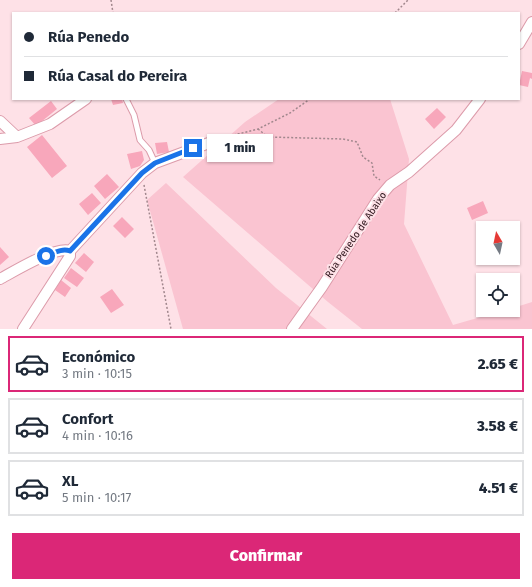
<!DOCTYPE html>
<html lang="es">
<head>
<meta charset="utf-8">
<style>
  :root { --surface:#fff; --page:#f2f2f3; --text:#1f2937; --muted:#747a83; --line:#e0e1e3; --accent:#db2777 }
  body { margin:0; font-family:"Fira Sans",sans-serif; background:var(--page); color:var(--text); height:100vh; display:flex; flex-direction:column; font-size:15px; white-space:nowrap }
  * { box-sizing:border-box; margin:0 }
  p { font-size:13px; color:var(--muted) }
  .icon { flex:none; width:22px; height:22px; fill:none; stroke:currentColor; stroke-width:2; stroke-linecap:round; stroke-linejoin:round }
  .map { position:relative; height:329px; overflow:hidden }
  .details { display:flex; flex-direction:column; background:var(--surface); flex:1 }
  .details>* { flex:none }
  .top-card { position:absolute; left:12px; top:12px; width:508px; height:88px; border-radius:0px; box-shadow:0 1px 3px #0004; display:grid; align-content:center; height:88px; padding:0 12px; background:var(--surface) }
  .needle { width:26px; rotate:351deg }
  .buttons { position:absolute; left:476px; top:221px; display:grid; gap:8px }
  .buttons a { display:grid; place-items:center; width:44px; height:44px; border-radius:0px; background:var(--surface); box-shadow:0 1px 3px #0004; font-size:20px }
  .end { position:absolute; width:18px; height:18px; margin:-9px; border:5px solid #1a73e8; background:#fff; box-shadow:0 0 0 2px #fff }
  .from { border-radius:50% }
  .bubble { position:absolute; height:28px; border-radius:0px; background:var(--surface); box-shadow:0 1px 3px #0004; font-size:13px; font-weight:800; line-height:28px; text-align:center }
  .top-card b { display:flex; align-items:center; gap:14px; height:38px; font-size:15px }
  .top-card b+b { border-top:1px solid var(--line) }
  .top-card i { width:10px; height:10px; background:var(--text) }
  ul { padding:7px 0 0; list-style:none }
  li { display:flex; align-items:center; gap:12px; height:56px; margin:0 8px 6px; padding:0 4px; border:2px solid var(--line); border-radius:0px }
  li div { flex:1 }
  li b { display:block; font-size:15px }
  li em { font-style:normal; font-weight:800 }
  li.current { border-color:var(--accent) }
  li>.icon { width:36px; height:36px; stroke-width:1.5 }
  .primary-button { display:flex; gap:8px; margin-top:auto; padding:8px 12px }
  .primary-button a { flex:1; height:46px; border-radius:0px; background:var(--accent); color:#fff; font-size:16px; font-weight:800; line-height:46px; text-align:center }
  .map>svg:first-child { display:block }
</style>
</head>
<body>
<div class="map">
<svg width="532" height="329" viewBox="0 0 532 329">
  <rect width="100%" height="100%" fill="#fee1e7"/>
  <!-- green -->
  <path fill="#fac4d1" d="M 279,99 L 390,99 L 409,159 L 404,224 L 453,325 L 505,310 L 513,310 L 513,308 L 532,302 L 532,329 L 362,329 L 328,302 L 183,177 L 245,122 Z
    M 166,183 L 276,288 L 327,329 L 183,329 L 147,200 Z"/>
  <!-- building -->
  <path fill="#f8a7bb" d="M 522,71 L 532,73 L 532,79 L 530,78 L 528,87 L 519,85 Z
    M 111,99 L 122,99 L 123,103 L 113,105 Z
    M 51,101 L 57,109 L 36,126 L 29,118 Z
    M 437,108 L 446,117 L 434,129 L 425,119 Z
    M 42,135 L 67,166 L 52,178 L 27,147 Z
    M 167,142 L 169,152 L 157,154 L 155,143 Z
    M 142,151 L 144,160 L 140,166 L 131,169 L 127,154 Z
    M 107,174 L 119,187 L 105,199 L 94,186 Z
    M 92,193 L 101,203 L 88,215 L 79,204 Z
    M 483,201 L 488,213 L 472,220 L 467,208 Z
    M 122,217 L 134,229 L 125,238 L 113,226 Z
    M 0,247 L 9,257 L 0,265 Z
    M 84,253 L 94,262 L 86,272 L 75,263 Z
    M 71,268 L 84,278 L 77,287 L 64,278 Z
    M 61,280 L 71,288 L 65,297 L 55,290 Z
    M 112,289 L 124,305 L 111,313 L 100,297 Z"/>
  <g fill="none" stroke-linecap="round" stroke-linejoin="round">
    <defs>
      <path id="service" d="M 126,99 L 134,115 L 140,140 L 149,150 L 155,163"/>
      <path id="minor" d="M 519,44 L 532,22
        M 0,121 L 17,137
        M 0,139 L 17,137 L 50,124 L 86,99
        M 70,251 L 142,173 L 155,163 L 217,140
        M 0,279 C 13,272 57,245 70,251
        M 23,329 L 70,256 L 70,251
        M 292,329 L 322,287 L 378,199 L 390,185 L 409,172 L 456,130 L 480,99"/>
    </defs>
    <!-- service casing -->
    <use href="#service" stroke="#dc9baa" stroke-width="7"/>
    <!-- minor casing -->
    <use href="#minor" stroke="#dc9baa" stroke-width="12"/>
    <!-- path -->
    <path stroke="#a1878d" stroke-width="1.5" stroke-dasharray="2 2" stroke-linecap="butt" d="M 111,0 L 113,13
      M 395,13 L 408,0
      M 258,129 L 268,137 L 343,139 L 357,142 L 363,157 L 372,163 L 374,176 L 380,180
      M 226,137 L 258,129 L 290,113 L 310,99
      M 144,185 L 171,329"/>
    <!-- service -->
    <use href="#service" stroke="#fff" stroke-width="5"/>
    <!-- minor -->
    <use href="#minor" stroke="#fff" stroke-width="10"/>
  </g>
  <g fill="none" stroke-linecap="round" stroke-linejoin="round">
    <!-- route -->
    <path stroke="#1a73e8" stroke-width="5" d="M 46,256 C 54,253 62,248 70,251 L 142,173 L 155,163 L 193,148"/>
  </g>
  <g text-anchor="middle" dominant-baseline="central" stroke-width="4" stroke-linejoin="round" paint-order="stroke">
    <!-- street labels -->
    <g font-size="10" fill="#2c141a" stroke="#fee1e7">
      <text transform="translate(356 235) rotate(-56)">Rúa Penedo de Abaixo</text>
    </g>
  </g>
</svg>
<div class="buttons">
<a><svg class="needle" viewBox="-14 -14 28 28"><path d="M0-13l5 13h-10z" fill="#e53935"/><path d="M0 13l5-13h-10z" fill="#747a83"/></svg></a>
<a><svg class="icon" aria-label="locate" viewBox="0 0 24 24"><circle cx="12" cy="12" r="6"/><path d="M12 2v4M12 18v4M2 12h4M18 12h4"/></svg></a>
</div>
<i class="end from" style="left:46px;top:256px"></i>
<i class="end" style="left:193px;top:148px"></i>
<div class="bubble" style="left:207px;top:134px;width:66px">1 min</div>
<div class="top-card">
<b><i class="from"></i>Rúa Penedo</b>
<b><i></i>Rúa Casal do Pereira</b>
</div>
</div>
<section class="details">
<ul>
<li class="current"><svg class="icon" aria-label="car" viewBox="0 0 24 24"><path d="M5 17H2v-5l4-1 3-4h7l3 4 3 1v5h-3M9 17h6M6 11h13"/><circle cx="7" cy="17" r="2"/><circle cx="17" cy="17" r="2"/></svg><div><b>Económico</b><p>3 min · 10:15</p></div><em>2.65 €</em></li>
<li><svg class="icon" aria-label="car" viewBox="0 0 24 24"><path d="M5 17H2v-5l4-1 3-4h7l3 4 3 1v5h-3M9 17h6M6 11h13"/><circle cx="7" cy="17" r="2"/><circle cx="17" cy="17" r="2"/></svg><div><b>Confort</b><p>4 min · 10:16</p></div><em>3.58 €</em></li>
<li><svg class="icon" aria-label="car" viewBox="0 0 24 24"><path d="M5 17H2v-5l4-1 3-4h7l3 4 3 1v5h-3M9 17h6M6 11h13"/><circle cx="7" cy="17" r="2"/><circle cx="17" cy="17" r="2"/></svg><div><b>XL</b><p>5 min · 10:17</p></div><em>4.51 €</em></li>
</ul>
<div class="primary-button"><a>Confirmar</a></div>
</section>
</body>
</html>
